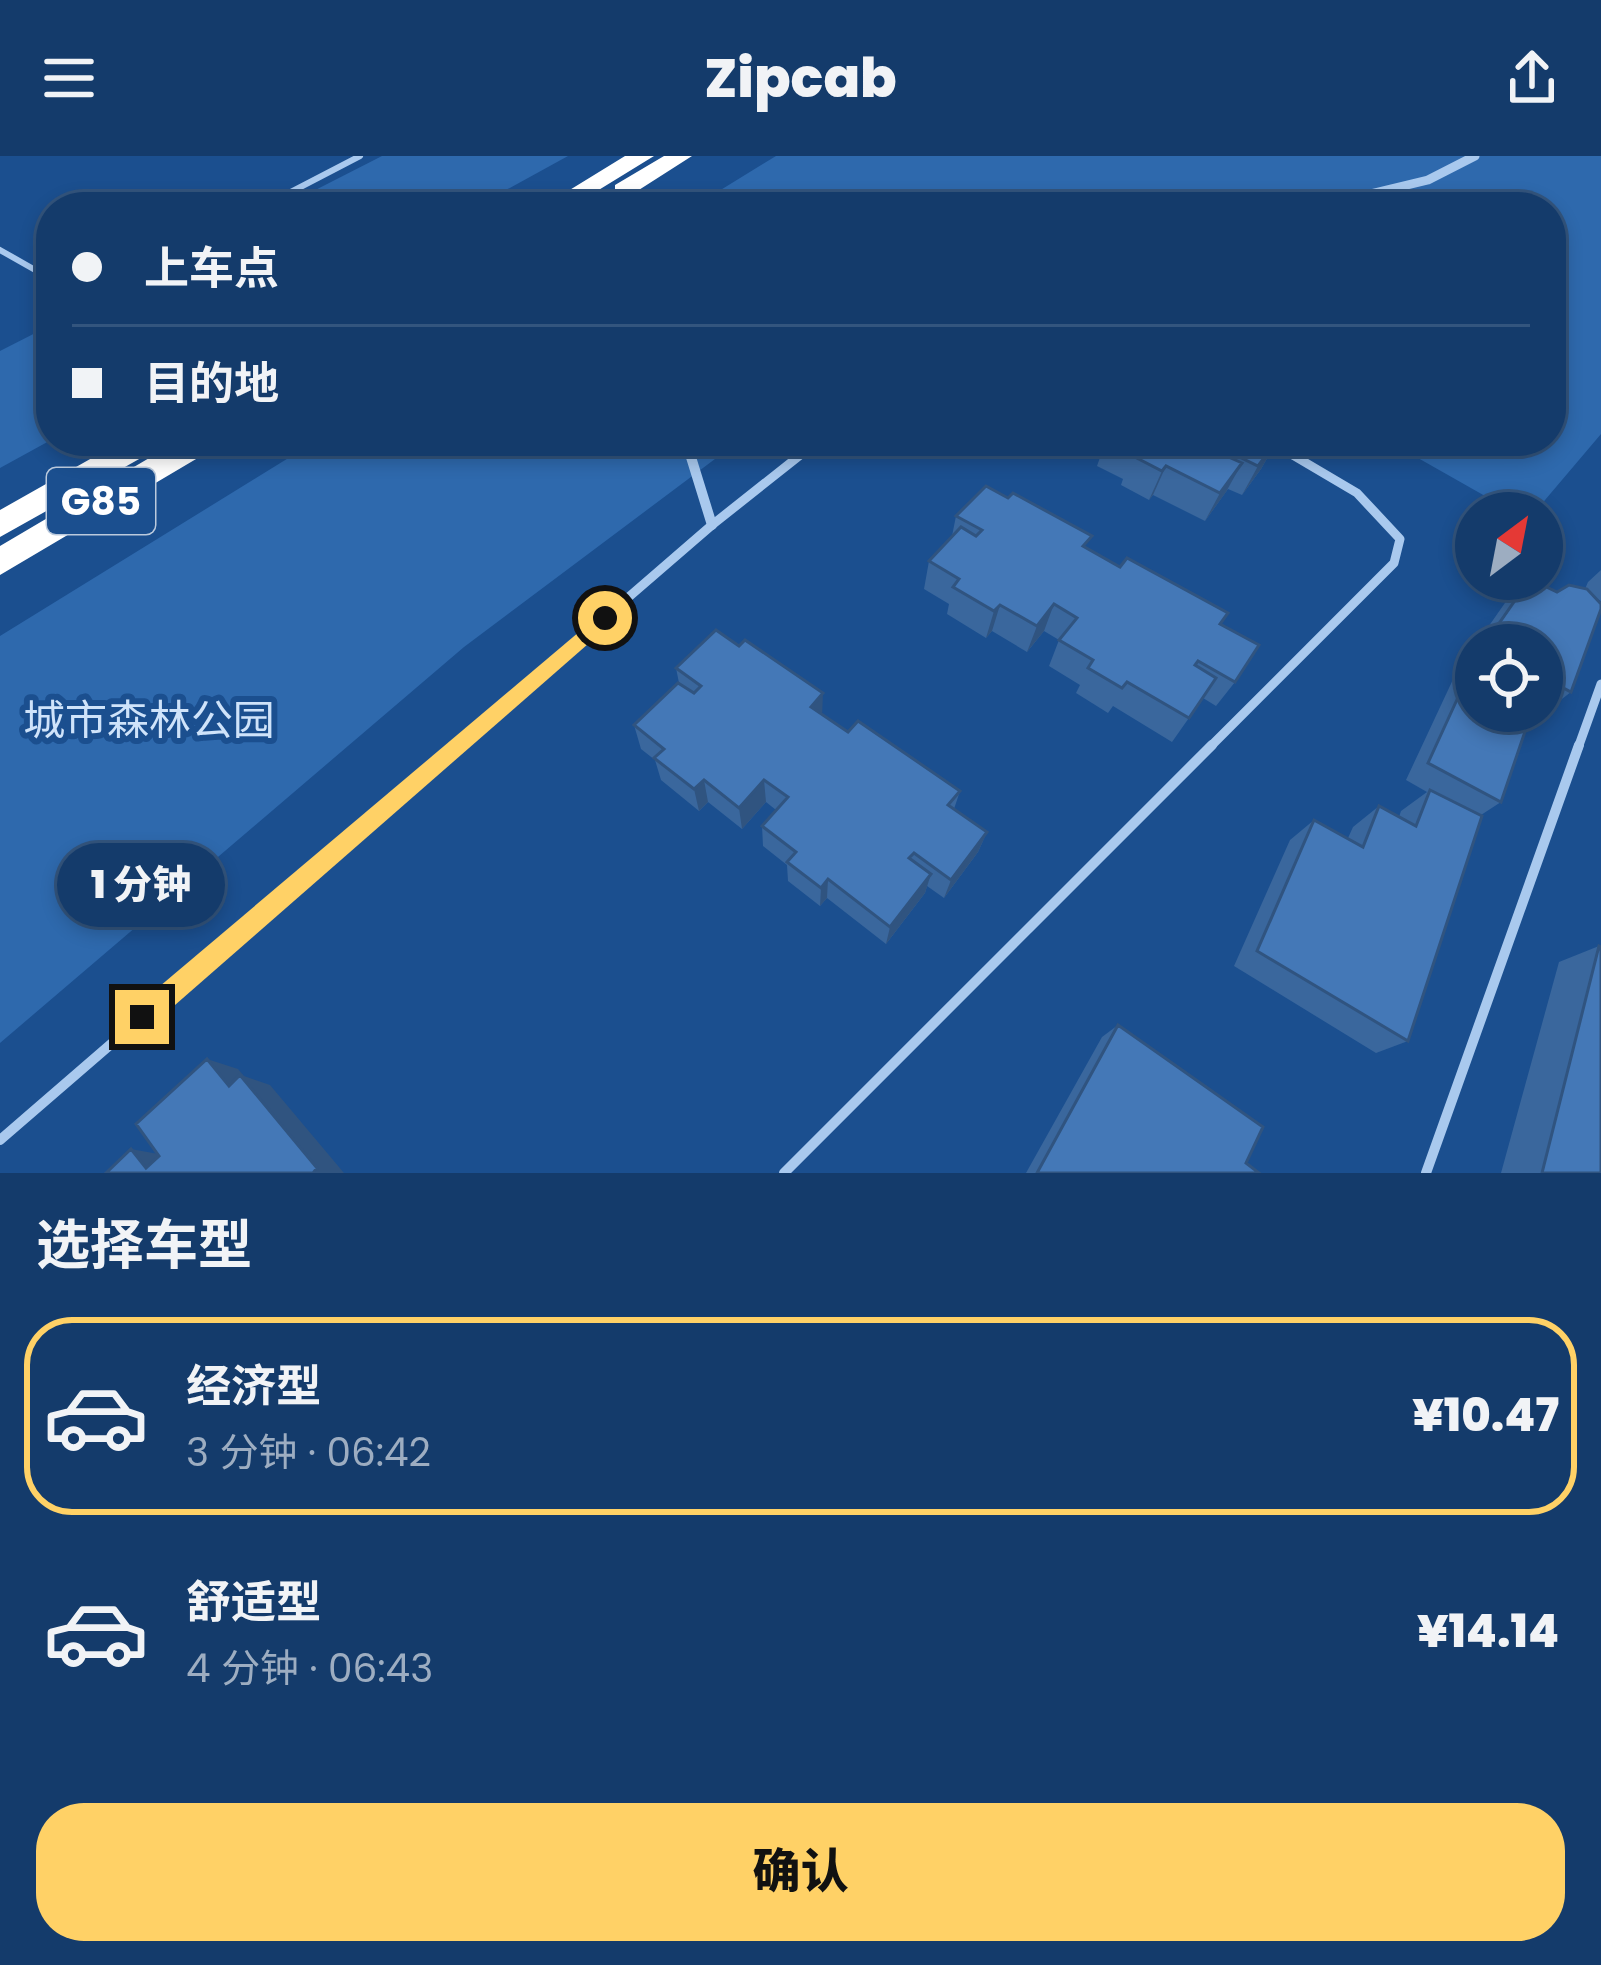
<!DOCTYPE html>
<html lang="zh">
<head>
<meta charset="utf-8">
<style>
  :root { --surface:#143b6b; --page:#1d4271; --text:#f1f3f6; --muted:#9dadc1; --line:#33557e; --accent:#ffd166 }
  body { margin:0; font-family:Poppins,"Noto Sans SC",sans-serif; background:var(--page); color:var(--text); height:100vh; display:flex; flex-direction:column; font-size:45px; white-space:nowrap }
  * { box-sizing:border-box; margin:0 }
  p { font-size:39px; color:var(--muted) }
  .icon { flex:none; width:66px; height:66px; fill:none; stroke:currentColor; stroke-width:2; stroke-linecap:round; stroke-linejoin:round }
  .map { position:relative; height:1017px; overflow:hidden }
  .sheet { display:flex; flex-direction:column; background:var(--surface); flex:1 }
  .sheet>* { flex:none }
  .guide { position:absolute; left:36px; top:36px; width:1530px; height:264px; border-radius:48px; box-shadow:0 6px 18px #0003,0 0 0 3px var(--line); display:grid; align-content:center; height:264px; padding:0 36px; background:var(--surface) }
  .needle { width:78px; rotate:32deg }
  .controls { position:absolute; left:1455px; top:336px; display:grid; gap:24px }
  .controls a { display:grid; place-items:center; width:108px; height:108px; border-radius:50%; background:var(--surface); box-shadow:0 6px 18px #0003,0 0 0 3px var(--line); font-size:60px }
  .end { position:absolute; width:54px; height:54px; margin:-27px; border:15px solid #ffd166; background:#111; box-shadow:0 0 0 6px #111 }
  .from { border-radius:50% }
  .bubble { position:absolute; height:84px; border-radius:42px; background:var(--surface); box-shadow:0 6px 18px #0003,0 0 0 3px var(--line); font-size:39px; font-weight:800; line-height:84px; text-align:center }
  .guide b { display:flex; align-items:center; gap:42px; height:114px; font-size:45px }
  .guide b+b { border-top:3px solid var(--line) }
  .guide i { width:30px; height:30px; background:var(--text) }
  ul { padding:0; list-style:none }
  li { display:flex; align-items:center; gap:36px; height:198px; margin:0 24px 18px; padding:0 12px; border:6px solid transparent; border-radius:48px }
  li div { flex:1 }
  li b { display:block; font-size:45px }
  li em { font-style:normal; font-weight:800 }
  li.on { border-color:var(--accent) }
  li>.icon { width:108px; height:108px; stroke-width:1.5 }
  h2 { padding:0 36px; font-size:54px; line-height:144px }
  .cta { display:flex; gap:24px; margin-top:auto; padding:24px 36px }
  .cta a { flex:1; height:138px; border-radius:48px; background:var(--accent); color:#111; font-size:48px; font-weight:800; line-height:138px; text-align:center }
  header { display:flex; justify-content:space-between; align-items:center; height:156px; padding:0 36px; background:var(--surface); font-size:54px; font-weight:800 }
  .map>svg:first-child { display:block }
</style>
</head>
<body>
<header><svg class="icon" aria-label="menu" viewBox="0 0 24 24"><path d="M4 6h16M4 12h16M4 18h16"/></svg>Zipcab<svg class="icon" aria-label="share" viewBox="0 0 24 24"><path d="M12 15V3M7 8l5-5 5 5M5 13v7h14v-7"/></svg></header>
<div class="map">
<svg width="1601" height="1017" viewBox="0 0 1601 1017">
  <rect width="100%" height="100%" fill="#1b4f8f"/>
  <!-- green -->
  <path fill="#2e69ad" d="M 382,0 L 568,0 L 475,51 L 282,51 Z
    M 776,0 L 1601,0 L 1601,278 L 1534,357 L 1515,357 L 1388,285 L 1551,285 L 1551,51 L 693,51 Z
    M 51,169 L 51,284 L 0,312 L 0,195 Z
    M 316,285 L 739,285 L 464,491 L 0,887 L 0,480 Z"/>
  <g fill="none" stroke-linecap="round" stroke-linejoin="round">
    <!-- lane-far2 -->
    <path stroke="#a9c9ee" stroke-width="6" d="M 262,51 L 360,0
      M 0,94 L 51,123"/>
    <!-- lane-far1 -->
    <path stroke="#a9c9ee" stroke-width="9" d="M 454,592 L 712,369 L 818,285
      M 1209,592 L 1394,407 L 1400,383 L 1357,337 L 1269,285
      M 1578,592 L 1601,528"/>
    <!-- lane -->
    <path stroke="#a9c9ee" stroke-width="10" d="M 0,984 L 457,589
      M 784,1017 L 1212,589
      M 1426,1017 L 1579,589"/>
    <!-- street-far1 -->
    <path stroke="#a9c9ee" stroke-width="9" d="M 1316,51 L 1428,24 L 1475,0"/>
    <!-- street -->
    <path stroke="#a9c9ee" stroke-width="10" d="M 686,285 L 712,369"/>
    <!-- highway -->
    <path fill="#fff" fill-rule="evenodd" d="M 625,0 L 654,0 L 571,51 L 542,51 Z
      M 664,0 L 692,0 L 631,39 L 615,39 L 615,29 Z
      M 122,285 L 161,285 L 157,293 L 0,381 L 0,354 Z
      M 178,285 L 217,285 L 213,293 L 0,419 L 0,390 Z"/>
  </g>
  <!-- wall -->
  <path fill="#3a679d" d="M 1050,285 L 1090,285 L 1078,299 Z
    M 1095,285 L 1277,285 L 1261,313 L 1242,339 L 1228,333 L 1205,365 L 1153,339 L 1149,344 L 1121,329 L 1123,323 L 1097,310 L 1104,290 Z
    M 956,360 L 1086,392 L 1221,468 L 1235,526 L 1216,550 L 1203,542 L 1172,586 L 1113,550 L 1108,557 L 1076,537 L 1080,529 L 1049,510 L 1059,484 L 1044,475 L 1027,496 L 992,475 L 986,482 L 947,458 L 949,448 L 924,433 L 929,405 L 952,380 Z
    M 1601,414 L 1601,445 L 1597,443 L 1571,536 L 1545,556 L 1542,554 L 1542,489 L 1476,489 L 1476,555 L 1501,646 L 1481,659 L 1408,885 L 1376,897 L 1234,810 L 1290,684 L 1314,664 L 1348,682 L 1353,671 L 1379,650 L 1399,661 L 1401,655 L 1427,636 L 1406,624 L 1456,517 L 1507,444 L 1530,423 L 1557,436 L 1585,433 L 1588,426 Z
    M 676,512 L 822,559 L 848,576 L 960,635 L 954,653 L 987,676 L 978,696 L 944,742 L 927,730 L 925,737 L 886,788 L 827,742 L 820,750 L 788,725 L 787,709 L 763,690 L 762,670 L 776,654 L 766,646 L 742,673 L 708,646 L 699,655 L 661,624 L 655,604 L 641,593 L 634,569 L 679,527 Z
    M 1599,790 L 1601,1017 L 1501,1017 L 1559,806 Z
    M 1118,869 L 1246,1007 L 1259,1017 L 1026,1017 L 1102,881 Z"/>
  <!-- shaded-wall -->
  <path fill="#305480" d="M 1083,285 L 1090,285 L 1078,299 Z
    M 1277,285 L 1261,313 L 1242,339 L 1258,310 Z
    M 1242,307 L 1226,336 L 1205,365 L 1220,337 Z
    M 1166,310 L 1153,339 L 1149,344 L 1162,315 Z
    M 1054,448 L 1044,475 L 1027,496 L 1037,470 Z
    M 1000,449 L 992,475 L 986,482 L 994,455 Z
    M 823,537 L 822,562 L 811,551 Z
    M 704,624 L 708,646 L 699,655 L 694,633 Z
    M 764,624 L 766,646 L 742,673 L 739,652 Z
    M 987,676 L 978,696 L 944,742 L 951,724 Z
    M 931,718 L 925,737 L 886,788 L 890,771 Z
    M 828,723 L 827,742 L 820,750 L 821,732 Z
    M 207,903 L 238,913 L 244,920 L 270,929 L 344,1017 L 313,1017 L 229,930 Z
    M 131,993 L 169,1000 L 146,1012 Z"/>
  <!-- building -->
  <path fill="#4478b7" stroke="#305480" stroke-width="3" d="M 1117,285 L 1277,285 L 1258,310 L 1227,295 L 1224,299 L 1242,307 L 1220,337 L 1166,310 L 1162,315 L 1133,300 L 1137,295 Z
    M 986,330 L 1008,342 L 1013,337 L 1092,380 L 1083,390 L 1120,411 L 1127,402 L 1228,457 L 1220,468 L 1259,489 L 1235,526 L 1198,505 L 1195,509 L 1216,522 L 1189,562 L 1127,526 L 1122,532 L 1088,512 L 1093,504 L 1059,484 L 1077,462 L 1054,448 L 1037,470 L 1000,449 L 994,455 L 953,431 L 959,423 L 929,405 L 961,371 L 976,380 L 982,374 L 956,360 Z
    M 1530,423 L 1557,436 L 1569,429 L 1587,433 L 1601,448 L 1601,453 L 1571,536 L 1543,521 L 1542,524 L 1542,489 L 1484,489 Z
    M 716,474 L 739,490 L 745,484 L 823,537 L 811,551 L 848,576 L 858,565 L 960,635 L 948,649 L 987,676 L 951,724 L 914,697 L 909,702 L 931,718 L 890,771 L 828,723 L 821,732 L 787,706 L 796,696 L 762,670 L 788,641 L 764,624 L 739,652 L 704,624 L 694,633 L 654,602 L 664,593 L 634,569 L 678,527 L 694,537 L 701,530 L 676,512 Z
    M 1476,502 L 1476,555 L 1532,555 L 1501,646 L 1428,607 Z
    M 1430,634 L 1482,660 L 1408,885 L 1257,795 L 1314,664 L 1363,691 L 1379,650 L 1416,670 Z
    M 1599,790 L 1601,791 L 1601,1017 L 1542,1017 Z
    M 1118,869 L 1263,971 L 1246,1007 L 1259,1017 L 1037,1017 Z
    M 207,903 L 229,930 L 240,919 L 317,1012 L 313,1017 L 106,1017 L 131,993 L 146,1012 L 159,1000 L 136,968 Z"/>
  <!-- route -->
  <path fill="#ffd166" d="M 605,454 L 612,456 L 612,467 L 151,870 L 134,870 L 134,852 Z"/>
  <g text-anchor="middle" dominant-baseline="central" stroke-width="12" stroke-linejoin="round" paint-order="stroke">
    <!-- shield labels -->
    <rect fill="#1b4f8f" stroke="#bbcadd" stroke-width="3" x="47" y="312" width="108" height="66" rx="9"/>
    <g font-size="39" font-weight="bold" fill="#fff">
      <text x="101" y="345">G85</text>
    </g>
    <!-- park labels -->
    <g font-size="42" fill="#cfe3fa" stroke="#1b4f8f">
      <text x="149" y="564">城市森林公园</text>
    </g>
  </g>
</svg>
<div class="controls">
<a><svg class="needle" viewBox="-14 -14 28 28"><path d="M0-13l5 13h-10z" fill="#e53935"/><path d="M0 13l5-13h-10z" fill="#9dadc1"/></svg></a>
<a><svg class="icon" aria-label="locate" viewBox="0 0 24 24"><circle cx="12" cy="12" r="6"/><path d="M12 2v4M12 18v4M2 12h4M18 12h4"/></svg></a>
</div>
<i class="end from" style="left:605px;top:462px"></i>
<i class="end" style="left:142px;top:861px"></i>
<div class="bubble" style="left:57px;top:687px;width:168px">1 分钟</div>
<div class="guide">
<b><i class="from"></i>上车点</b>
<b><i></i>目的地</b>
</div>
</div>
<section class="sheet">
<h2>选择车型</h2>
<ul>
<li class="on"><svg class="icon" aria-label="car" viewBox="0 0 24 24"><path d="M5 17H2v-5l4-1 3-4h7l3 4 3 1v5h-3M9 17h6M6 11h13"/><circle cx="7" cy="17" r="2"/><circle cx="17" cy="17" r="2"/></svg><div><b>经济型</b><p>3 分钟 · 06:42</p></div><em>¥10.47</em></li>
<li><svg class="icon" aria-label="car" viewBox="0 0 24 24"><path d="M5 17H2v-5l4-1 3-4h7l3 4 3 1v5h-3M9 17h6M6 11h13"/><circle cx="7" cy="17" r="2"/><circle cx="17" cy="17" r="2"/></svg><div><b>舒适型</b><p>4 分钟 · 06:43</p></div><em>¥14.14</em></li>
</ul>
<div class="cta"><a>确认</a></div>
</section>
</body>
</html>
